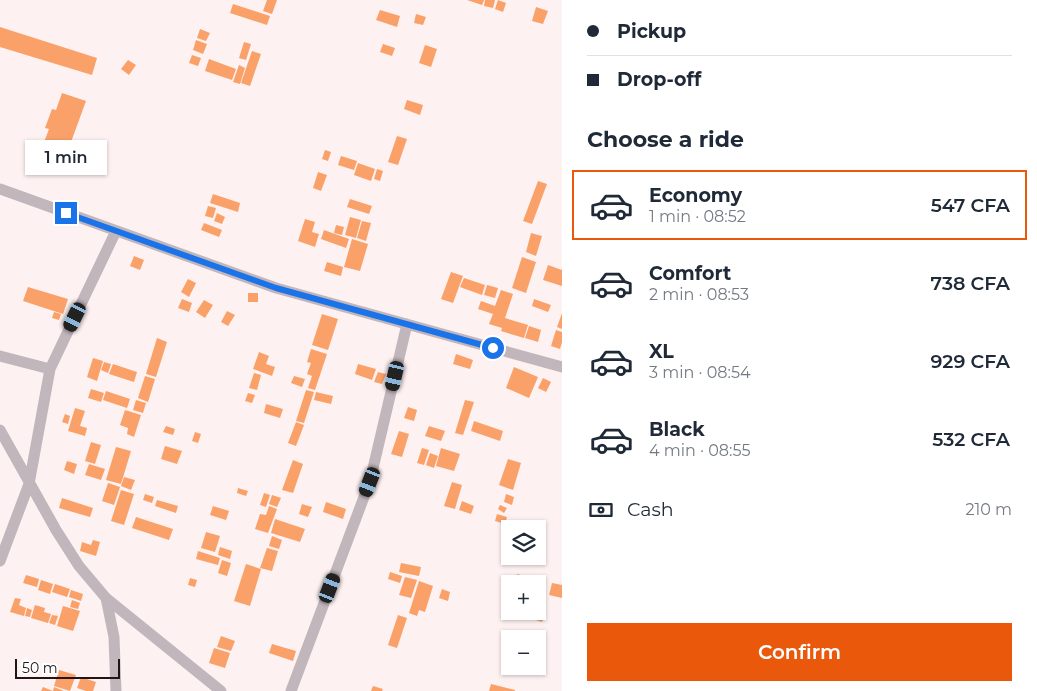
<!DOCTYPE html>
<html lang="en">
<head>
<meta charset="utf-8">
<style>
  :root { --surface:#fff; --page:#f2f2f3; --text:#1f2937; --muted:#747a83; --line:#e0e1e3; --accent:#ea580c }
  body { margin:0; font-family:Montserrat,sans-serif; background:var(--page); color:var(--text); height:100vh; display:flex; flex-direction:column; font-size:19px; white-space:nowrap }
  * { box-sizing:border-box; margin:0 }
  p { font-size:16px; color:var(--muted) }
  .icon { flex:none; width:28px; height:28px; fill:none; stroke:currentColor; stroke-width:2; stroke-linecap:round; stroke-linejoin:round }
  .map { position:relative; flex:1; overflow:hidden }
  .side { display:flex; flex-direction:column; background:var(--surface); width:475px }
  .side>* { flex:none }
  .top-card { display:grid; align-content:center; height:110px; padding:0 25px; background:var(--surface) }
  .fabs { position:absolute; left:501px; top:520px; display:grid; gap:10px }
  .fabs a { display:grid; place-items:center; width:45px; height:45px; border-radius:0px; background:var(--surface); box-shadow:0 1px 4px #0004; font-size:25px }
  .scale { position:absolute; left:15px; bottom:12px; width:105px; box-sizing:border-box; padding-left:5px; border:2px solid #211516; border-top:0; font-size:14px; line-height:18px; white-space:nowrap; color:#211516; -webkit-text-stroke:4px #fff; paint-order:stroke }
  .end { position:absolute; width:22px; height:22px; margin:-11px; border:6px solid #1a73e8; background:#fff; box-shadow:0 0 0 2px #fff }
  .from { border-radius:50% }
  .bubble { position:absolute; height:35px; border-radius:0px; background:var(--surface); box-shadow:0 1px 4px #0004; font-size:16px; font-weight:600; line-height:35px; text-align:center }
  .car { position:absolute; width:15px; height:30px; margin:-15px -8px; border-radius:6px; box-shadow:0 0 4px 1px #0007; background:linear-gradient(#222 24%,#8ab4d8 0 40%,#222 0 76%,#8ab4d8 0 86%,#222 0) }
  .top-card b { display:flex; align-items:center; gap:18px; height:48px; font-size:19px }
  .top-card b+b { border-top:1px solid var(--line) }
  .top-card i { width:12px; height:12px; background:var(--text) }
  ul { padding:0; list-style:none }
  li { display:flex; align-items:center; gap:15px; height:70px; margin:0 10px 8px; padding:0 15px; border:2px solid transparent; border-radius:0px }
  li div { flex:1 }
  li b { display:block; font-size:19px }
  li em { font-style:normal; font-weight:600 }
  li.on { border-color:var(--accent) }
  li>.icon { width:45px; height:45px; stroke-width:1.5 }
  h2 { padding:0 25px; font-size:22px; line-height:60px }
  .pay { display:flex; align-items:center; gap:12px; height:55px; padding:0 25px; font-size:19px }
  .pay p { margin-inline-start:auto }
  .cta { display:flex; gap:10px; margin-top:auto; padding:10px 25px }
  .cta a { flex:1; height:58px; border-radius:0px; background:var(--accent); color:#fff; font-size:20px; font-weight:600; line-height:58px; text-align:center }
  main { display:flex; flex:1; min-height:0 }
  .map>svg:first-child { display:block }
</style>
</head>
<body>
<main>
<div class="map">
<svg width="562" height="691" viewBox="0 0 562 691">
  <rect width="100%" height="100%" fill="#fef1f1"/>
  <!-- building -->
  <path fill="#faa169" d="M 267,0 L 277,0 L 272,14 L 263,11 Z
    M 467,0 L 484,0 L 482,5 Z
    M 485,0 L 495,0 L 493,8 L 484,6 Z
    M 498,0 L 506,3 L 503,12 L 495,9 Z
    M 233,4 L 270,16 L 267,25 L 230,13 Z
    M 536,7 L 548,11 L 543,24 L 532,21 Z
    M 380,10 L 400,16 L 397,27 L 376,20 Z
    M 416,14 L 426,17 L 423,25 L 414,23 Z
    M 0,27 L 97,58 L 92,75 L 0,47 Z
    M 200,29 L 210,33 L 206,41 L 197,38 Z
    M 196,40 L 207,44 L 203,54 L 193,50 Z
    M 244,42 L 251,44 L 246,60 L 239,58 Z
    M 383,44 L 395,48 L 392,56 L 380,52 Z
    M 425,45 L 437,49 L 431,67 L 419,63 Z
    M 252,51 L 261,54 L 250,86 L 241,83 Z
    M 192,55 L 201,58 L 198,66 L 189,63 Z
    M 209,59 L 236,69 L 232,80 L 205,71 Z
    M 128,60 L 136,65 L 129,75 L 121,69 Z
    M 239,65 L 245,68 L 240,84 L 233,82 Z
    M 62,93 L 86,101 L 67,153 L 43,145 L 49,129 L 45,128 L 52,109 L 56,110 Z
    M 407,100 L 423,105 L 420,115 L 404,109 Z
    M 397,136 L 407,139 L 398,165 L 388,162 Z
    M 325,150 L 331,152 L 328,161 L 322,159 Z
    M 341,156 L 357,161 L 354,170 L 338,165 Z
    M 48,158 L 60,162 L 57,170 L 45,165 Z
    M 61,163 L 66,165 L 63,173 L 58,171 Z
    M 358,163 L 375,169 L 371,181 L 354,175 Z
    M 377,169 L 383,171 L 380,181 L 374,179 Z
    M 318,172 L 327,175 L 321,191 L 313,188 Z
    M 538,181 L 547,184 L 532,224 L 523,221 Z
    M 213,194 L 240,203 L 238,212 L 210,203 Z
    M 350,199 L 372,206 L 369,214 L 347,207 Z
    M 208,206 L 216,208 L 213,218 L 205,216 Z
    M 217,213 L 225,217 L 222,224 L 214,221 Z
    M 350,217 L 361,220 L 356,238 L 345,235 Z
    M 305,219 L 315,222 L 312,232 L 319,234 L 315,247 L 298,241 Z
    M 362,221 L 371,223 L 366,241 L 357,238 Z
    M 204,223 L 222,230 L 219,237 L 201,230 Z
    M 336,225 L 344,227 L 342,235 L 334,233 Z
    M 324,230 L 349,239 L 346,248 L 321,239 Z
    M 531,233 L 542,236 L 536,256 L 526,252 Z
    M 352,239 L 368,244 L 360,271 L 344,267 Z
    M 134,256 L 144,260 L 140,270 L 130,266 Z
    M 522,257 L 536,262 L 526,293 L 512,288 Z
    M 327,262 L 343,267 L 341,276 L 324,271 Z
    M 548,265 L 562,270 L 562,286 L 543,280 Z
    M 451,272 L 463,276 L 453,303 L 441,299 Z
    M 464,278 L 485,285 L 482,295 L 460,287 Z
    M 188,279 L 196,283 L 189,297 L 181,292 Z
    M 487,285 L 498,288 L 495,298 L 484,295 Z
    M 28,287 L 68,299 L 63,314 L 23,301 Z
    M 501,290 L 513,294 L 505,318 L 528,325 L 524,338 L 501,331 L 502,328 L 489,324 L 493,314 L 478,309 L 481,301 L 495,306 Z
    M 248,293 L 258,293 L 258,302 L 248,302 Z
    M 182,299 L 192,303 L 189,312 L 178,308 Z
    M 534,299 L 551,305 L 548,312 L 532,306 Z
    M 204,300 L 213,305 L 205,318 L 196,312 Z
    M 227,311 L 235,315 L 228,326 L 221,322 Z
    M 54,312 L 61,314 L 59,320 L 52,318 Z
    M 562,313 L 562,329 L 557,327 Z
    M 322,314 L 338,319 L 328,350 L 312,345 Z
    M 529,326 L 541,330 L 538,342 L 525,338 Z
    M 556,330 L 562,332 L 562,342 L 560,349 L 551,346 Z
    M 157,338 L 167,342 L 156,377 L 146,374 Z
    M 311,349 L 327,354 L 315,390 L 308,388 L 312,376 L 307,374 L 311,363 L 307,362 Z
    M 259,352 L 269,356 L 266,364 L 275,367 L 272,376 L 253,369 Z
    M 456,354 L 473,360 L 470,369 L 453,364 Z
    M 93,358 L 103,361 L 97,381 L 87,377 Z
    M 104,362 L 111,364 L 108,373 L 101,370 Z
    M 113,364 L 137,372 L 134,382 L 109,374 Z
    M 358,364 L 376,369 L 372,380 L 355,374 Z
    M 514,367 L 538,377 L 529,398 L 506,388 Z
    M 378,372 L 386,374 L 382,384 L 374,382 Z
    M 254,373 L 261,375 L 257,390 L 249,388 Z
    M 145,376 L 155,379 L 148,402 L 138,398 Z
    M 294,376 L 305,379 L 302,387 L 291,383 Z
    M 543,378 L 551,382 L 546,392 L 538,388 Z
    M 91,389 L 104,393 L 101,402 L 88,398 Z
    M 306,390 L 314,392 L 304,423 L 296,421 Z
    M 106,391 L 130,399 L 127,408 L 103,400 Z
    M 316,392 L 333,396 L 331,404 L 314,400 Z
    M 248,393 L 255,395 L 252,403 L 245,401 Z
    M 136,400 L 146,403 L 143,413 L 133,410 Z
    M 465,400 L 474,402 L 463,435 L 455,433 Z
    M 266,404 L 283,409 L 280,418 L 264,413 Z
    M 408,407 L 417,410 L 414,421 L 404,418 Z
    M 75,408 L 85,411 L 80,426 L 87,428 L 85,436 L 68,431 Z
    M 125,410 L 141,415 L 134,437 L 127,434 L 128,428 L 120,425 Z
    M 65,414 L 70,416 L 68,424 L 62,422 Z
    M 474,421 L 503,431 L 500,441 L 471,431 Z
    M 296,422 L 304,425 L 296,446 L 288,443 Z
    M 166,426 L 175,429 L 173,435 L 163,432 Z
    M 429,426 L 445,431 L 441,441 L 425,436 Z
    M 399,431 L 409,434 L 402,457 L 391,454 Z
    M 195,432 L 201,434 L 198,443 L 192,441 Z
    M 91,442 L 101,445 L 95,464 L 85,461 Z
    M 165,446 L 182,451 L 177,464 L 161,459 Z
    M 116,447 L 131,451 L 121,484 L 106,480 Z
    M 422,448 L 429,450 L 424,465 L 417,463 Z
    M 441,448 L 460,454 L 454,471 L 436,466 Z
    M 430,453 L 438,456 L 434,468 L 426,465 Z
    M 508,459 L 521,463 L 513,490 L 499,485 Z
    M 293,460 L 303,464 L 293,493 L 282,490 Z
    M 67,461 L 77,464 L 74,474 L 64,470 Z
    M 89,464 L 105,469 L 101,480 L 85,475 Z
    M 124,477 L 135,480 L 131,490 L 121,486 Z
    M 452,482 L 462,485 L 455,509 L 444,506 Z
    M 108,483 L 120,487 L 114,505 L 102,501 Z
    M 238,488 L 248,491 L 246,496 L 237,493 Z
    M 121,490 L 134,494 L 124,525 L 111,521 Z
    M 264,493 L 270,495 L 266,507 L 260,505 Z
    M 145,494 L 154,497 L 152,503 L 143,500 Z
    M 506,494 L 514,497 L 512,505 L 504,502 Z
    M 272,495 L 281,498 L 277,507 L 269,504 Z
    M 62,498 L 93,508 L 90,517 L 59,508 Z
    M 157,500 L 178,506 L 176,513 L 155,506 Z
    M 462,501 L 474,506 L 471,514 L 459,510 Z
    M 326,502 L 346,509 L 343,519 L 323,512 Z
    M 302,504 L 312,507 L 308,517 L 299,514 Z
    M 500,505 L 507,508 L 504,513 L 498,509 Z
    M 213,506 L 229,511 L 226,520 L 210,515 Z
    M 269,506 L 277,509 L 268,533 L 255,529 L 260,514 L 266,515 Z
    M 497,514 L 507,517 L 505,524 L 495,521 Z
    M 136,517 L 173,529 L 169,540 L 132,528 Z
    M 275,519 L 305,529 L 300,542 L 271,533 Z
    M 206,532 L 220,536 L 215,552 L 201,548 Z
    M 272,536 L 282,540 L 279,549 L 269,546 Z
    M 93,540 L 100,542 L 96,556 L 80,551 L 82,542 L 91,545 Z
    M 220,547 L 232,551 L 230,559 L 218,555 Z
    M 267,548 L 278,551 L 272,571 L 260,568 Z
    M 198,551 L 220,558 L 218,565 L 196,559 Z
    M 222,560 L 231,563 L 227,576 L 218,573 Z
    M 401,563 L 421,567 L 419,576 L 399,572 Z
    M 246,564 L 261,569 L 250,606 L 234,601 Z
    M 390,572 L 402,576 L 400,583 L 388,579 Z
    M 517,574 L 528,577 L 526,584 L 515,583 Z
    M 26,575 L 39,579 L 37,587 L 23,583 Z
    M 405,577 L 417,580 L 411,598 L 399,595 Z
    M 190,578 L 197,580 L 195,587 L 188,585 Z
    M 41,580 L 53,584 L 50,594 L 38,590 Z
    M 419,581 L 433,586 L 425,612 L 419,610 L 417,616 L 409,613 Z
    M 552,583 L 562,585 L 562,598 L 549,595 Z
    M 55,584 L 70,589 L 67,597 L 52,592 Z
    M 442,589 L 450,592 L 448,601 L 439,598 Z
    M 71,590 L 83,594 L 81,601 L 69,597 Z
    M 15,598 L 21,599 L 19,605 L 26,608 L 24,616 L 10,612 Z
    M 72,600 L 80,603 L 78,609 L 70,607 Z
    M 35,605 L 45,608 L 44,612 L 51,614 L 48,623 L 31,618 Z
    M 63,606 L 80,611 L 73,631 L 57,626 Z
    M 27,608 L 32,610 L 30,617 L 25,616 Z
    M 528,611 L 536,611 L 545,614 L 542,622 L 527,617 Z
    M 52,615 L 58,616 L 55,625 L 49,623 Z
    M 398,615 L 407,618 L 397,648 L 388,645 Z
    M 221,636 L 235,641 L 231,651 L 217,647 Z
    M 272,644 L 296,651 L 293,661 L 269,653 Z
    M 214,648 L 230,653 L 225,668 L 209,663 Z
    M 59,670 L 76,675 L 70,691 L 54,686 Z
    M 81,677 L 96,682 L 93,691 L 86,691 L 77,688 Z
    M 491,684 L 515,690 L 515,691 L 489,691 Z
    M 373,686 L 383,689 L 382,691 L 371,691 Z
    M 43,687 L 53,691 L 54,687 L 64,691 L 41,691 Z"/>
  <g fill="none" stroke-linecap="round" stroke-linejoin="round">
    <!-- minor -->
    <path stroke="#c2b6bd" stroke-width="11" d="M 0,189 L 276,288 L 562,367
      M 0,356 L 50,369
      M 0,430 L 56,530 L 79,566 L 106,598 L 221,691
      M 0,561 L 29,484 L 50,369 L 116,231
      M 106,598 L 114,637 L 116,691
      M 291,691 L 370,481 L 407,324"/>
  </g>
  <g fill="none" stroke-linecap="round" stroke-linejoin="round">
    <!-- route -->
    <path stroke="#1a73e8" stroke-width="6" d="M 66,213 L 276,288 L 493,348"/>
  </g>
</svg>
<div class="fabs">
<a><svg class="icon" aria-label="layers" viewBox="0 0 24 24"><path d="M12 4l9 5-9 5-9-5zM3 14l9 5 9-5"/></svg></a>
<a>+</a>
<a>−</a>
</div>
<div class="scale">50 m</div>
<i class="end from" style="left:493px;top:348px"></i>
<i class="end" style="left:66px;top:213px"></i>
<div class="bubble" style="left:25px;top:140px;width:82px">1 min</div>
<i class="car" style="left:75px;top:317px;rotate:206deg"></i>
<i class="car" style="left:395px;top:376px;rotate:193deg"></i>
<i class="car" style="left:370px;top:482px;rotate:201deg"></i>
<i class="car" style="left:330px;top:588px;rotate:21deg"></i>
</div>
<section class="side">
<div class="top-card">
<b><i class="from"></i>Pickup</b>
<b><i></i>Drop-off</b>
</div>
<h2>Choose a ride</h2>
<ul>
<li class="on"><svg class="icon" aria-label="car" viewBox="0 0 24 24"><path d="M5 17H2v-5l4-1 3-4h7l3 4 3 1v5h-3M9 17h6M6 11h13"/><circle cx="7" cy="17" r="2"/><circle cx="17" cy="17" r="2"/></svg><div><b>Economy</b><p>1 min · 08:52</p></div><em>547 CFA</em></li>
<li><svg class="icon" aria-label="car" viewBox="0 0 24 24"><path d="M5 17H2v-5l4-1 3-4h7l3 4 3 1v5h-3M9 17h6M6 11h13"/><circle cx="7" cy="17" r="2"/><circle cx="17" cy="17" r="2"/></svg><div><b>Comfort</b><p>2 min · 08:53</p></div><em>738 CFA</em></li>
<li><svg class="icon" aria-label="car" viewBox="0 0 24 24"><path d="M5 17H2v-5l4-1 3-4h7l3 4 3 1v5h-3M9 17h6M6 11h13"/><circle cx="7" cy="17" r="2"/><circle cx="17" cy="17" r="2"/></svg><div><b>XL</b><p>3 min · 08:54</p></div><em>929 CFA</em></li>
<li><svg class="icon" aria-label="car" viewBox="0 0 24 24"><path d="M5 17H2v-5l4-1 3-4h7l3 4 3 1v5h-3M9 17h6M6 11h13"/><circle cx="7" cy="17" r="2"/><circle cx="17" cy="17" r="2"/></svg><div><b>Black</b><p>4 min · 08:55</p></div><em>532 CFA</em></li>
</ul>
<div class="pay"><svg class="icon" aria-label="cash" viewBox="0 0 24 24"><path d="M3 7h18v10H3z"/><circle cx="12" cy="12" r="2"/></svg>Cash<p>210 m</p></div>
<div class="cta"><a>Confirm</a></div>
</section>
</main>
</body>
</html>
